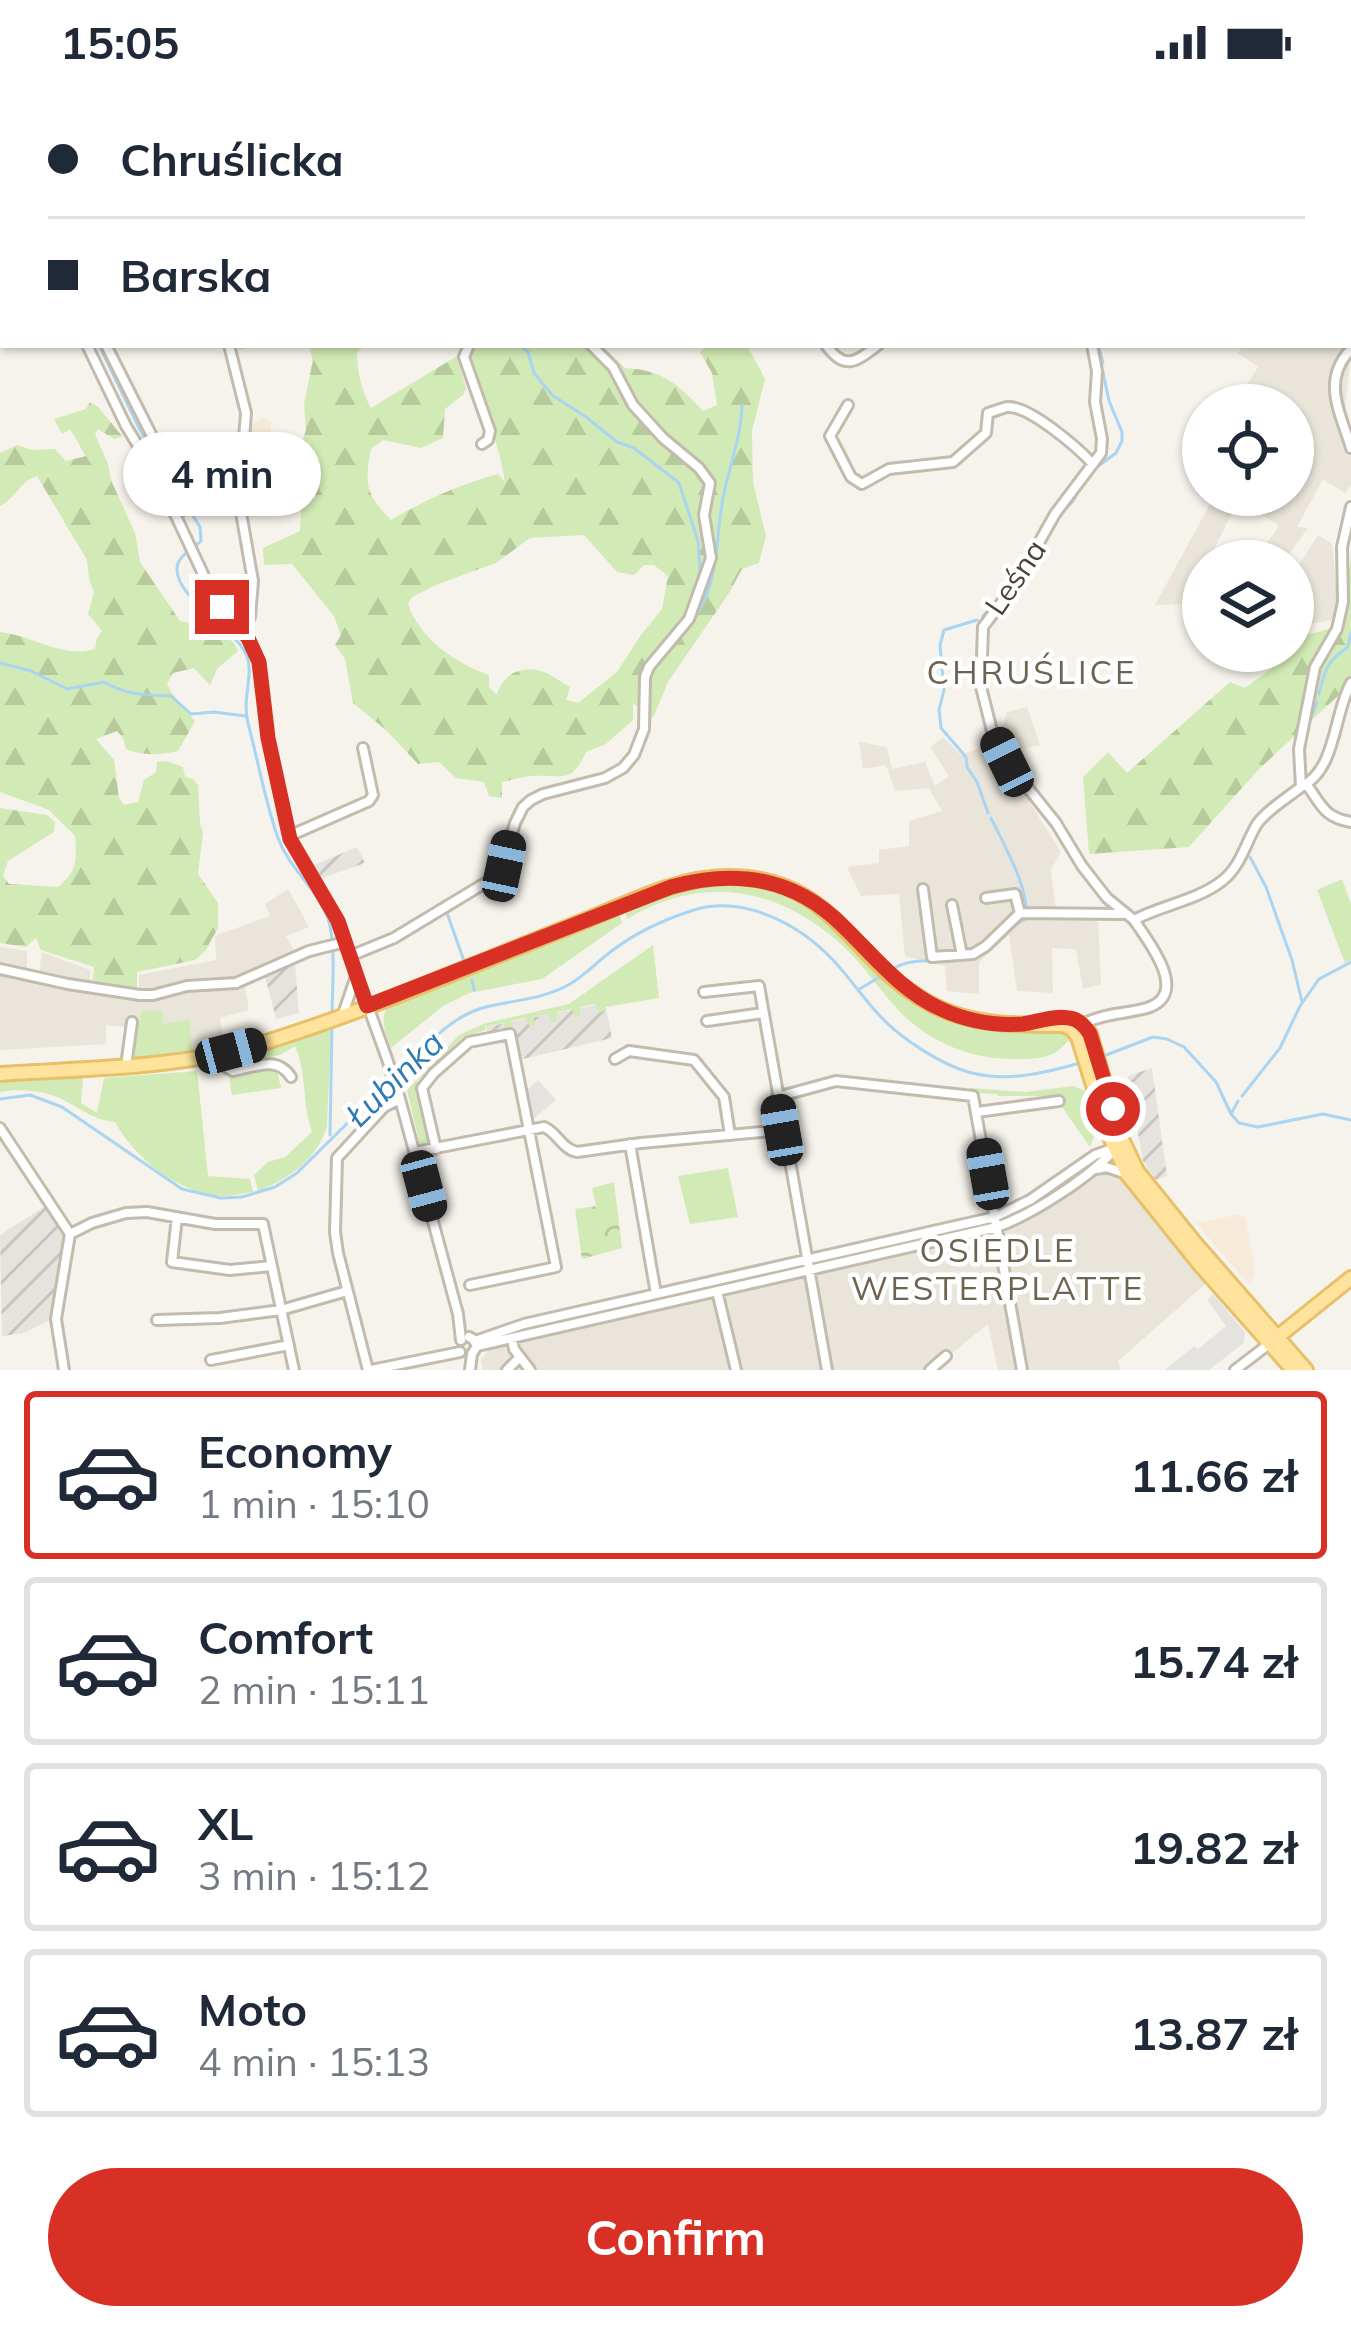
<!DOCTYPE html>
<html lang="en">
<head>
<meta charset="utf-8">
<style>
  :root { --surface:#fff; --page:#f6f6f7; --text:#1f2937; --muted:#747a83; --line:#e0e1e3; --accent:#d93025 }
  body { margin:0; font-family:Mulish,sans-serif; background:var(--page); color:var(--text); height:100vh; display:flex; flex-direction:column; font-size:45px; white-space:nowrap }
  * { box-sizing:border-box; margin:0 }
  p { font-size:39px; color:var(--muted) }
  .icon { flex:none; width:66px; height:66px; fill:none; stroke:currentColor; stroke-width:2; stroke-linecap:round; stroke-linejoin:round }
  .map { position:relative; height:1286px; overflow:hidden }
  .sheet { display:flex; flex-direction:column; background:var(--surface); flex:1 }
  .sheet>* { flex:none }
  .guide { position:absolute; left:0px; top:0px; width:1353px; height:264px; box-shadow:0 3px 9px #0004; display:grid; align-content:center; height:264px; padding:0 48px; background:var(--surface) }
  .controls { position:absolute; left:1182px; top:300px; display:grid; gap:24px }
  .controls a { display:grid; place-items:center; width:132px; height:132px; border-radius:50%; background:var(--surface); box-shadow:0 3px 9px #0004; font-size:60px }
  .end { position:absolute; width:54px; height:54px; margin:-27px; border:15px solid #d93025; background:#fff; box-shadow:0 0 0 6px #fff }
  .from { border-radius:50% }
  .bubble { position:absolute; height:84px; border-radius:42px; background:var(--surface); box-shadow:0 3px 9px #0004; font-size:39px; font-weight:700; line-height:84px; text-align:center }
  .car { position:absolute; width:36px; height:72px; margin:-36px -18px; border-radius:15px; box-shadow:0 0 9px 3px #0007; background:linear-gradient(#222 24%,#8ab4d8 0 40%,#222 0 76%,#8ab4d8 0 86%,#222 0) }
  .guide b { display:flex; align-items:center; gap:42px; height:114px; font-size:45px }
  .guide b+b { border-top:3px solid var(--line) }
  .guide i { width:30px; height:30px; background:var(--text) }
  ul { padding:21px 0 0; list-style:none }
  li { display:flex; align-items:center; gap:36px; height:168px; margin:0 24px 18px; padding:0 24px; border:6px solid var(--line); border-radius:12px }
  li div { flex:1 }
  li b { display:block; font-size:45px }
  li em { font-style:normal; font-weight:700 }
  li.on { border-color:var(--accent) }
  li>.icon { width:108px; height:108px; stroke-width:1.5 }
  .primary-button { display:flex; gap:24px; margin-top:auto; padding:24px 48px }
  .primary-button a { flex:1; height:138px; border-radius:72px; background:var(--accent); color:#fff; font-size:48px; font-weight:700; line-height:138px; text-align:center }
  .status { display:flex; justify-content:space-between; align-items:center; height:84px; padding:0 60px; background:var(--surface); direction:ltr }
  .status svg { height:33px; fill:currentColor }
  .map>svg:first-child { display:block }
</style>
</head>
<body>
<div class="status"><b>15:05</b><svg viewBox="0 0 49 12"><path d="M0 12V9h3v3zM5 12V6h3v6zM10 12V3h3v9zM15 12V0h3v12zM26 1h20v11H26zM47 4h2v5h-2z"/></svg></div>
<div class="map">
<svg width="1351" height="1286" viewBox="0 0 1351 1286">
  <defs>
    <pattern id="industrial-furrows" width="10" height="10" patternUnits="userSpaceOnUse" patternTransform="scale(3)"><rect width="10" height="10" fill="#e6e2dd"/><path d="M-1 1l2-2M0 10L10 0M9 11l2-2" fill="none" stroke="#c7c3be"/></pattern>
    <pattern id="forest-firs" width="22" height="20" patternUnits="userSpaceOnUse" patternTransform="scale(3)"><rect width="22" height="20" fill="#d2eab5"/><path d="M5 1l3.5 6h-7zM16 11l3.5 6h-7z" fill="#b6ca9c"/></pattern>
    <pattern id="park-crowns" width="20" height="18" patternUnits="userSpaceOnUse" patternTransform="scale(3)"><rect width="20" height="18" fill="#d2eab5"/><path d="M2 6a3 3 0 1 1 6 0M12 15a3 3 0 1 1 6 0" fill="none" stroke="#b6ca9c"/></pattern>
  </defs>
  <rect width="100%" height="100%" fill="#f6f3ec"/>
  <!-- residential -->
  <path fill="#eae5da" d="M 1351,217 L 1351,272 L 1345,323 L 1351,344 L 1351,402 L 1345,409 L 1323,395 L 1297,443 L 1308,444 L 1284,477 L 1265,462 L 1279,442 L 1239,415 L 1208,477 L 1203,477 L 1203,486 L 1186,520 L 1155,521 L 1215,411 L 1293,411 L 1293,321 L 1234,321 L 1258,283 L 1238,269 L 1244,261 L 1350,261 Z
    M 1318,451 L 1332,460 L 1339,525 L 1334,535 L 1293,544 L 1293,490 Z
    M 1027,623 L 1040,661 L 999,670 L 1061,768 L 1051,786 L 1057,836 L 1098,835 L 1101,900 L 1083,905 L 1076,865 L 1052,864 L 1053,909 L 1017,907 L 1009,851 L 979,878 L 979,910 L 947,907 L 945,882 L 905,872 L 899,810 L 861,812 L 847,783 L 879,779 L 879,766 L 909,762 L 909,737 L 942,727 L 929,704 L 895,707 L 886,681 L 863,685 L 859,658 L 887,663 L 892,685 L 925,678 L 935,702 L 949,692 L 930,663 L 943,653 L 961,671 L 993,659 L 996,664 L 1007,628 Z
    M 288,805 L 309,843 L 286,852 L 296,870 L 243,892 L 249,926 L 220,934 L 224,963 L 193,970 L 162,940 L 162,927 L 141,927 L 137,945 L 106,941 L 106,960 L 0,966 L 0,863 L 27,867 L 27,887 L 39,888 L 42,868 L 90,886 L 90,899 L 139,909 L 139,891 L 216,876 L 215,852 L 270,832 L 265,820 Z
    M 1109,1086 L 1126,1099 L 1210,1196 L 1118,1277 L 1121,1286 L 998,1286 L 988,1240 L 931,1286 L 483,1286 L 481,1276 L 489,1265 L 993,1150 L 1048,1124 L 1094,1092 Z"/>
  <!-- commercial -->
  <path fill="#f7ead8" d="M 263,333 L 271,339 L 267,383 L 263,389 L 246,387 L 248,342 Z
    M 1241,1130 L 1246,1136 L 1255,1188 L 1251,1197 L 1248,1199 L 1196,1139 Z"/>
  <!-- industrial -->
  <path fill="url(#industrial-furrows)" d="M 357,763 L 365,779 L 322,794 L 314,781 Z
    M 295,879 L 299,929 L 276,935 L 265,892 Z
    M 605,919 L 612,954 L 523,975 L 518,974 L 513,949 L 488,951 L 486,943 Z
    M 1152,984 L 1167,1092 L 1156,1096 L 1143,1077 L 1128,992 Z
    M 47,1121 L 66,1152 L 52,1235 L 24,1249 L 2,1252 L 0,1151 Z"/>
  <!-- grass -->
  <path fill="#d2eab5" d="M 1342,795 L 1351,820 L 1351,876 L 1345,879 L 1317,806 Z
    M 728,798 C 809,805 829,840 884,891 C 897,904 911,918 928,926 C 947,936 968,944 990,947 C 1016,951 1049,935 1072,952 C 1055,974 1044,975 1016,975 C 973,976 931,959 900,928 C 883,910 869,889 852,871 C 788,806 708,786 627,835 L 624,825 L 697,801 Z
    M 619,829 L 622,839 L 542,895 L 469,909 L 443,922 L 391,964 C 386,949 377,932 391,920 Z
    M 653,861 L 659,914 L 606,923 L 606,927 L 599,928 L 595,920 L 580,923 L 580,932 L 575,933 L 572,925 L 557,928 L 557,937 L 552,938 L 549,930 L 534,933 L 534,942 L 529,942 L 526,934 L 511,937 L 512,946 L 506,947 L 503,939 L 485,943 L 485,946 L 462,954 L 417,997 L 425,1049 L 428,1048 L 431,1057 L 427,1063 L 420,1062 L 407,1006 L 459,951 L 486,939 L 569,920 Z
    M 162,926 L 163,940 L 189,935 L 193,970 L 131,977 L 141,927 Z
    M 331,943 L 327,1043 C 316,1076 289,1095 258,1107 L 254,1091 L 268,1078 L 285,1073 L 312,1048 C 302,1019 307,989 295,962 L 280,971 L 231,981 L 226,981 L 225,977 L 291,960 Z
    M 272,984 L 277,986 L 281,1004 L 232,1011 L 229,994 L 232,991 Z
    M 197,987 L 208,1092 L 250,1095 L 253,1108 C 244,1109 233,1112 224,1112 C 181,1111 135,1075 115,1038 C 93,1035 88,1029 69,1019 C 49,1007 23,1004 0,1008 L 0,999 L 30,994 L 83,994 L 81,1019 L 97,1029 L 104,994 Z
    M 1073,1002 L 1088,1008 L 1094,1052 L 1090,1063 L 1062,1023 L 1060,1014 L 1046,1016 L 1044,1012 L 998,1012 L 997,1010 L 972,1009 L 970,1004 L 1026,1008 Z
    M 728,1084 L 738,1133 L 690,1140 L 678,1092 Z"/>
  <!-- forest -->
  <path fill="url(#forest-firs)" fill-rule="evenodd" d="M 41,0 L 258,0 L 258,3 L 41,3 Z
    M 1199,0 L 1351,0 L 1351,111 L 1350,3 L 1199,3 Z
    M 237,261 L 365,261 L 357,269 C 357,288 362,308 371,324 L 457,272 L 466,304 L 463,311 L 445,325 L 443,354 L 421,364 L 383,356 L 371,365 C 364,401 366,410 391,436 C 425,416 461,400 498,390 L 505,398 C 498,351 476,307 462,261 L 602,261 L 625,284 C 663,286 678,300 703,327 L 717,321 L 712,289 L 700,268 L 707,261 L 747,261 L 765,295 L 752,347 L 753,398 L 766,452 L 759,479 L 742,485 L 729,509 L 668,598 L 653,634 L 633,619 L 633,636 L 606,660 L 586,668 C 571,701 564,690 534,692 C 524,692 512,696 502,698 L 502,714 L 489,712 L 484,698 L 456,694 L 439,678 L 418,680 L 386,646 L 353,619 L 345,575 L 335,561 L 341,551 L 334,532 L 292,480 L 264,481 L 263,464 L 300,447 L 301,420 L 287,389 L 290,374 L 301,359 L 306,346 L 304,320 L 313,276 L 309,263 L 262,261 L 239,266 ZM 584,451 L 617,488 L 634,491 L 644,481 L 654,481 L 668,492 L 662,525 L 641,551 L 617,588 L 578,619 L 566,616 L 570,603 C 562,599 552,591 544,588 C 523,580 501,591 497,611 L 489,603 L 489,591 C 455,579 420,555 408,520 L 411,514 L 433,502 L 496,479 L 530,454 Z
    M 90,318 L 98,323 L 123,353 L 114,355 L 98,345 L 95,350 L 108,380 L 111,396 L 135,449 L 140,478 L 180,537 L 189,539 L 196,528 L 234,559 L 238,567 L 217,585 L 210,601 L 194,584 L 173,589 L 167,599 L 171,608 L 195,637 L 178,667 C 162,671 141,672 126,665 L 123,654 L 117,647 L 96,655 L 114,676 L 119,714 L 124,721 L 138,718 L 144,696 L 156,688 L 157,678 L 166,677 L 183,683 L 185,693 L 193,695 L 198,701 L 200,739 L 203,749 L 198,790 L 218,819 L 218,844 L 205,867 L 195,876 L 137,888 L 137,906 L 93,896 L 94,883 L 41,866 L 36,854 L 26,863 L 0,859 L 0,724 L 47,731 L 55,738 L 54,748 L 8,777 L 3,792 L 9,800 L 58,803 C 77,787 77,777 75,752 L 49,726 L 0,708 L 0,548 C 30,551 65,575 95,565 L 97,554 L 102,547 L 88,530 L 94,508 L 89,495 L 87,476 L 37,392 C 21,396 15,415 0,422 L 0,369 L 17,361 L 32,366 L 55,365 L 66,377 L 86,372 L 70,345 L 62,350 L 54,335 L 86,325 Z
    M 1351,474 L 1351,590 L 1338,612 L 1259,685 L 1189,763 L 1089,770 L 1083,693 L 1108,668 L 1127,689 L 1230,598 L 1245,604 L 1271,585 L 1284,567 L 1293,567 L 1293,559 L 1299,553 L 1340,542 Z"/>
  <!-- park -->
  <path fill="url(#park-crowns)" d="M 614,1098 L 622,1164 L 582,1175 L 575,1125 L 596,1122 L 592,1104 Z"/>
  <!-- parking -->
  <path fill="#e5e3e0" d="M 538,996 L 556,1016 L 531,1037 L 525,1008 Z
    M 1213,1210 L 1245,1248 L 1244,1259 L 1209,1286 L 1165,1286 L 1194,1262 L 1198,1265 L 1226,1242 L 1207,1216 Z"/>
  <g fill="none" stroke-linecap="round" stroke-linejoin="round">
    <!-- stream -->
    <path stroke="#a9d4f2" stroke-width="3" d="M 673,0 L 679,3
      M 60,3 L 60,0
      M 970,3 L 971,0
      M 1103,3 L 1105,0
      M 99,261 L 140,346 L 200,443 L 201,457 C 193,465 178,471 177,484 C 175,513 233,544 245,568 C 256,588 241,613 248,639 C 258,677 265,717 278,754 C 288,781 309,798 323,823 C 338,847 332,902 332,931
      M 521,261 L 528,268 L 534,289 L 552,311 L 586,333 L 617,358 L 634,364 L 679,399 L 698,457 L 700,488
      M 1098,261 L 1103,279
      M 1055,436 L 1073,417 L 1084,397 L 1097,383 L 1116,369 L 1122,357 L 1122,348 L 1109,317 L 1103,288
      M 983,532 L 1004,509
      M 977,536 L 944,546 L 940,561 L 944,606 L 939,626 L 941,644 L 966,673 L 967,683 L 977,698 L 988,729
      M 684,547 C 721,508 714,462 723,414 C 729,383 741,354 742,321
      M 0,579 L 31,587 L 67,605 L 104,598 C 125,611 147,611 171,612 L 191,630 L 214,628 L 245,632
      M 1319,610 C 1325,586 1326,578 1348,563 L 1351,549
      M 1305,650 L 1317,618
      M 1268,733 L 1304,705
      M 991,734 C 1003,759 1032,809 1025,835 L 1008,846
      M 1250,773 L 1266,803 L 1292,876 L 1302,918
      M 445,819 L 492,789 L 500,780
      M 447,829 L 464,877
      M 893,885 C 919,868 955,886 983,868
      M 472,896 L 474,906
      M 858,906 L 881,892
      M 1101,973 L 1153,953 L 1167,955 L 1184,963 L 1216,998 L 1231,1030 L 1239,1039 L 1258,1043 L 1323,1030 L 1351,1036
      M 397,991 C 424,966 446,935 482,924 C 512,916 542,916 570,900 C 585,891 598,877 613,866 C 637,848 665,835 694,826 C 744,811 799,840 833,876 C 850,894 863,914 880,932 C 900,954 943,982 972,989 C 1008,998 1045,989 1080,979
      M 1242,1012 L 1280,964 L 1300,922 L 1319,895 L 1351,878
      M 0,1015 L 30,1011 L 62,1023 L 182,1105 L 221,1114 L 242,1113 L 275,1103 L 297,1089 L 390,997
      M 1231,1030 L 1238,1017
      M 330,1051 L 332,941"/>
    <defs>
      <path id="minor" d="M 230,0 L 231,3
        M 783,0 L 789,3
        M 929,0 L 930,3
        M 0,187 L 3,188
        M 87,261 L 126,342 L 159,396 L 212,509 L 248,554 L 259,578 L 268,654 L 290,755 L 337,837 L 386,972 L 400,1015 L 458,1230 L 461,1256
        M 106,261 L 153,354 L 197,404 L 197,414 L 176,431
        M 229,261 L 246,329 L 239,417 L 253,497 L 250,533 L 242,545
        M 469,261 L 464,273 L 490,347 L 488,356 L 482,360
        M 826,261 C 845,288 857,277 878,261
        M 1092,261 L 1097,287 L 1095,318 L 1102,355 L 1101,369 L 1055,430 L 1017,498 L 983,543 L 981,603 L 992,647 L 1007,678 L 1056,739 L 1082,782 L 1107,814 L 1134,836
        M 1351,265 C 1321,297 1340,327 1351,364
        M 848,321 L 830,352 L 851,393 L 862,400 L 889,385 L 953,378 L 986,349 L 988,329 C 989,329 1006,323 1007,323 C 1029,321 1078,364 1093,380
        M 1307,701 C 1322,722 1324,733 1351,738
        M 1301,703 L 1299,665 L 1315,583 L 1337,545 L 1343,518 L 1342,463 L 1351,423
        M 289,752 L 369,717 L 373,711 L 363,664
        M 923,805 L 932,873 L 973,870 L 986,862 L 1020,829 L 1015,810 L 986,814
        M 952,821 L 962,871
        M 1020,829 L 1122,830
        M 350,872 L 394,854 L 500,790 L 515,739 L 523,723 L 531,716 L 543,710 L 605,694 L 623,684 L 634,671 L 644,645 L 645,593 L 649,583 L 689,535 L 711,474 L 704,431 L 710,399 L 699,384 L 663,354 L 633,321 L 613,283 L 591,261
        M 0,885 L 68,900 L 140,911 L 153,911 L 187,902 L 236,899 L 309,867 L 345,858
        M 704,908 L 759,902 L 827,1286
        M 343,930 L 356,892
        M 707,937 L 763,929
        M 1083,940 C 1104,929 1126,930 1147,924 C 1191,910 1148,857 1134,836 C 1162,821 1196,817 1222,797 C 1241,782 1245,760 1257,740 C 1267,726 1287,714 1301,703 C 1337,685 1333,631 1351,599
        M 219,970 L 224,982 L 233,987 C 255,983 277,971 291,993
        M 615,975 L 629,967 L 694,976 L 724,1013 L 730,1051
        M 126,982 L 132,938
        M 777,1013 L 836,997 L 973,1012 L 1022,1286
        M 977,1028 L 1059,1017
        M 0,1044 L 70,1150 L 56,1235 L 64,1286
        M 630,1060 L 656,1210
        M 436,1065 L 422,1004 L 434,989 L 469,958 L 510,950 L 556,1183 L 470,1201
        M 415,1068 L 544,1043 C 557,1048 562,1065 577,1068 L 641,1059 L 782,1046
        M 1097,1085 L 1106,1083 L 1127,1090
        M 177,1133 L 172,1178 L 230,1186 L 271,1182
        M 70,1150 L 92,1139 L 126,1129 L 147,1128 L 215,1140 L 263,1140 L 294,1286
        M 717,1207 L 736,1286
        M 157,1236 L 220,1234 L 281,1226 L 347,1207
        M 469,1253 L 473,1255 L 477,1262 L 472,1270 L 470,1286
        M 512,1255 L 514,1265 L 530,1286
        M 475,1257 L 524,1240 L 995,1133 L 1030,1116 L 1095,1071 L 1109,1066 L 1117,1067
        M 477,1262 L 997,1143 C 1033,1130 1089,1094 1115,1065
        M 211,1276 L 289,1261
        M 368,1286 L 338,1169 L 335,1148 L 337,1074 L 384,1023 L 400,1015
        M 371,1286 L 460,1268
        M 507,1286 L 519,1274
        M 930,1286 L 946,1272
        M 1235,1286 L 1269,1260"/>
      <path id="major" d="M 1083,940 L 1090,950 L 1120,1051 L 1137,1087 L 1195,1159 L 1306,1286
        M 1072,945 L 1078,953 L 1108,1049 L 1127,1090 L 1201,1182 L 1293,1286
        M 0,990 C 88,984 178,985 263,959 C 370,926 474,880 579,839 C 625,821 676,793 727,793 C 832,792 848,871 922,915 C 965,942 1014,941 1063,941 L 1072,945
        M 1270,1259 L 1351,1194"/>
    </defs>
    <!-- minor casing -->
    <use href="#minor" stroke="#c2bbae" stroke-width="14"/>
    <!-- major casing -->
    <use href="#major" stroke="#e6c16a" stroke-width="18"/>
    <!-- minor -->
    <use href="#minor" stroke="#fff" stroke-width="8"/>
    <!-- major -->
    <use href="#major" stroke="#ffe39c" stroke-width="12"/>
  </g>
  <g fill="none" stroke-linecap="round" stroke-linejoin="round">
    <!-- route -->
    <path stroke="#d93025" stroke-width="15" d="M 222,523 L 248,554 L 259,578 L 268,654 L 290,755 L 338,837 L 367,922 L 671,803 C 735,785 794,793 843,842 C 874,872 901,907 941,925 C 967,937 995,942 1023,940 C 1037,938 1054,931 1069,934 C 1079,935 1085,942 1090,950 L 1113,1025"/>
  </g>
  <g text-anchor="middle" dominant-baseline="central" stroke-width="9" stroke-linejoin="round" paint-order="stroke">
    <!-- street labels -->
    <g font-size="30" fill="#4b4439" stroke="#fff">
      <text transform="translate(1015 493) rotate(-56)">Leśna</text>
    </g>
    <!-- neighbourhood labels -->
    <g font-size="33" letter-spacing="3" fill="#6e6250" stroke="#fff">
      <text x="1032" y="587">CHRUŚLICE</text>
      <text x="998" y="1165">OSIEDLE<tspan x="998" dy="38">WESTERPLATTE</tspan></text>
    </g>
    <!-- water labels -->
    <g font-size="33" font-style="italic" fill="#2e7ab2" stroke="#fff">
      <text transform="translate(394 994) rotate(-44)">Łubinka</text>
    </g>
  </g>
</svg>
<div class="controls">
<a><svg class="icon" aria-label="locate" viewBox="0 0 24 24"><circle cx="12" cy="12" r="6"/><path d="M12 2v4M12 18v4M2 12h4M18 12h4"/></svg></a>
<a><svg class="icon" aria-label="layers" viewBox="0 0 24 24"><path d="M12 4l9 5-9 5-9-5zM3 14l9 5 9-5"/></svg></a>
</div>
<i class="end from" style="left:1113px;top:1025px"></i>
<i class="end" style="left:222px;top:523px"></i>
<div class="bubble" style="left:123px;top:348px;width:198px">4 min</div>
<i class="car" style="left:1007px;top:678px;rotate:334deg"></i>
<i class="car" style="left:504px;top:782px;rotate:12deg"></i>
<i class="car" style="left:231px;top:967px;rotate:75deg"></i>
<i class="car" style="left:782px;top:1046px;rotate:350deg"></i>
<i class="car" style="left:988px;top:1090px;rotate:350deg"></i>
<i class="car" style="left:424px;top:1102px;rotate:165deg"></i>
<div class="guide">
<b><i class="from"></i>Chruślicka</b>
<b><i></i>Barska</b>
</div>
</div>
<section class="sheet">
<ul>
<li class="on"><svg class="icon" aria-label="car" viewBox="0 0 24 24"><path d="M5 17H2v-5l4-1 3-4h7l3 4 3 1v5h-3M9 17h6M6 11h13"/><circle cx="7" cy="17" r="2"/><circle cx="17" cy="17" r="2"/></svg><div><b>Economy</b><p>1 min · 15:10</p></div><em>11.66 zł</em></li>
<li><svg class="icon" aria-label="car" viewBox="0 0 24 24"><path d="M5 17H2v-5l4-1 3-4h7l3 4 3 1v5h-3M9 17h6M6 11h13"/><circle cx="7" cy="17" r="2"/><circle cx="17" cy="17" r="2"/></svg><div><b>Comfort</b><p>2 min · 15:11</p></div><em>15.74 zł</em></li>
<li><svg class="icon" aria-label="car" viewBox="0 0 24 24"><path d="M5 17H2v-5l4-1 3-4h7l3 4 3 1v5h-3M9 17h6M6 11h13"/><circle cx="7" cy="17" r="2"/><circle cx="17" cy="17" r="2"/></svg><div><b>XL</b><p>3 min · 15:12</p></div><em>19.82 zł</em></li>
<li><svg class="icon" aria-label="car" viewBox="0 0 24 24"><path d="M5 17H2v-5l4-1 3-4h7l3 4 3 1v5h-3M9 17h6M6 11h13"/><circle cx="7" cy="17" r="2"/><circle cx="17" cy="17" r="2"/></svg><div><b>Moto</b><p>4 min · 15:13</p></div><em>13.87 zł</em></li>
</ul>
<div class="primary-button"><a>Confirm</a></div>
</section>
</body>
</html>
